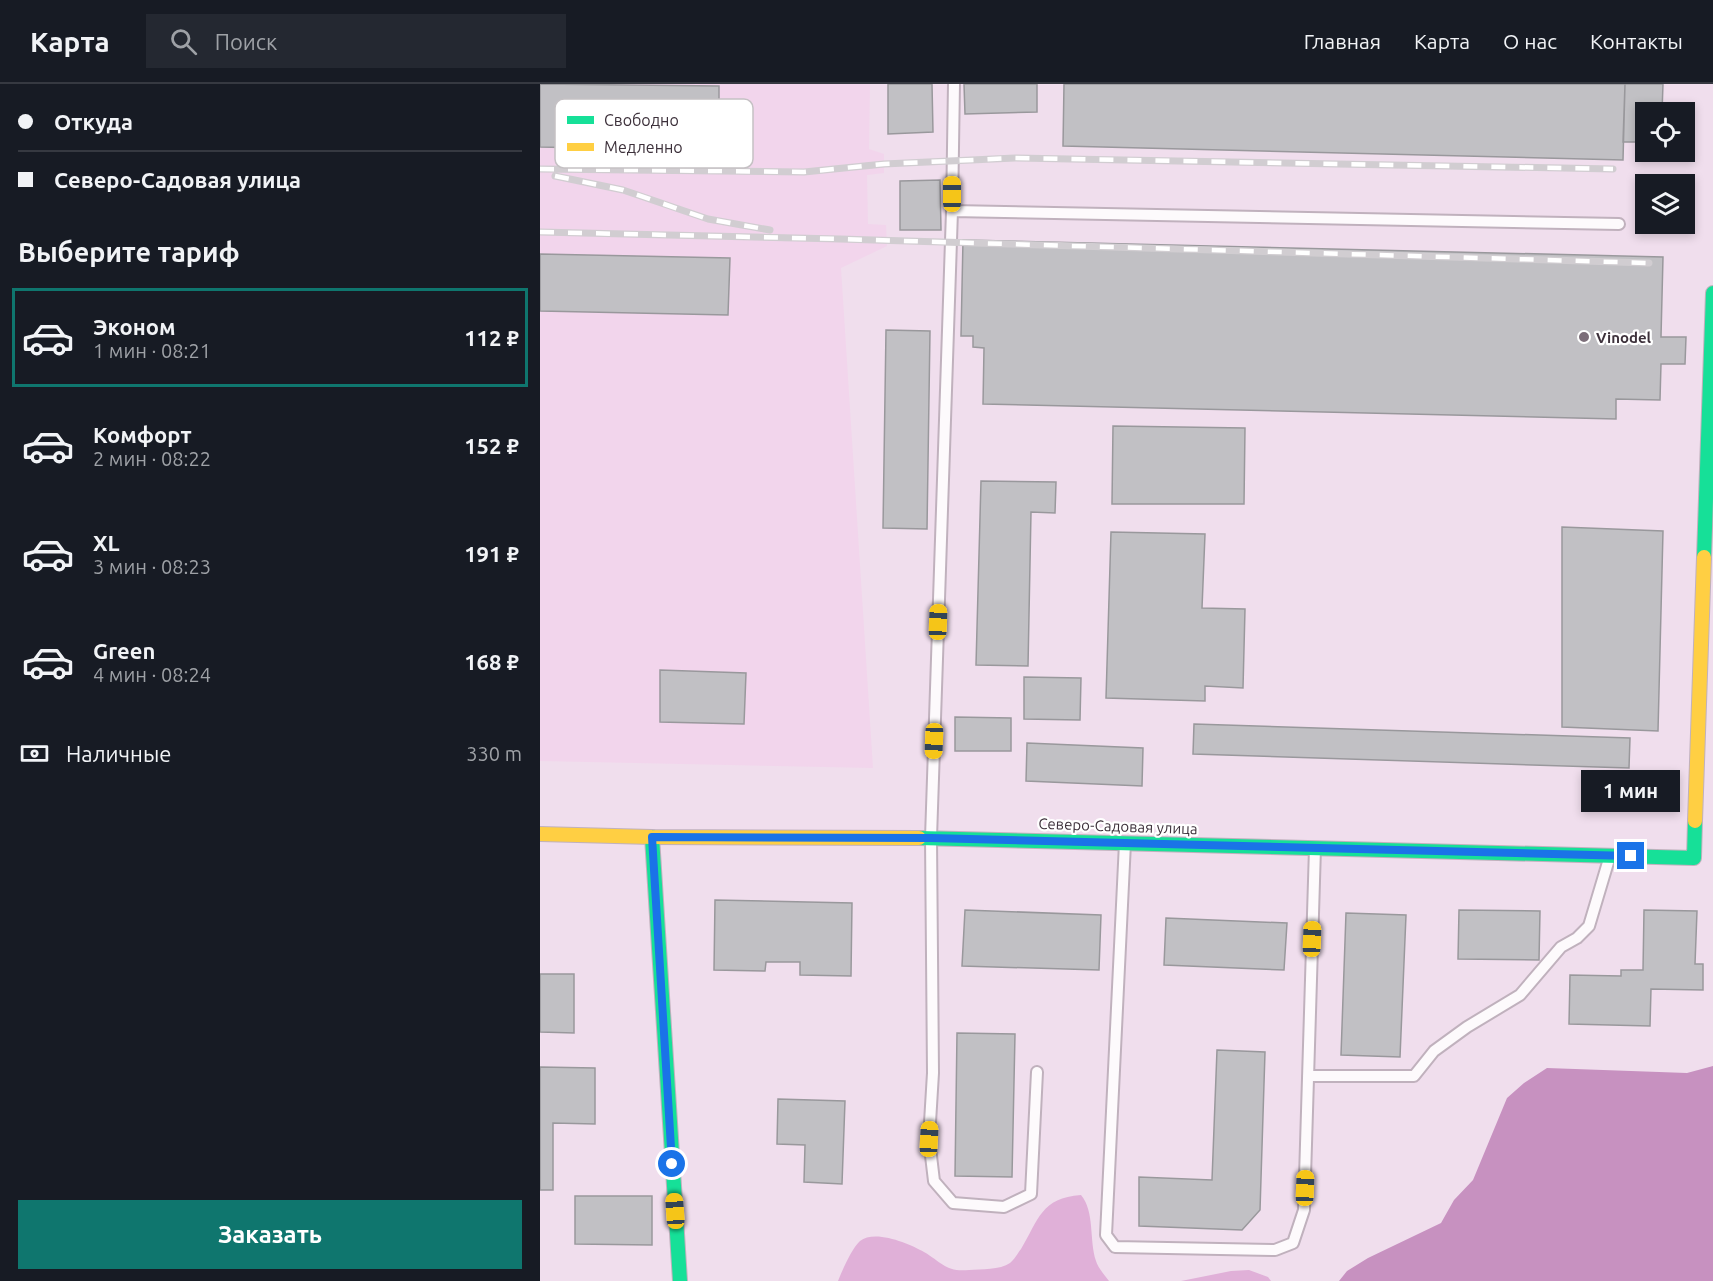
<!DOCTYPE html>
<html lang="ru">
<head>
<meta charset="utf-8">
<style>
  :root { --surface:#171b24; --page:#242831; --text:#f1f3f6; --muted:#9ea1a6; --line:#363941; --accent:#0f766e }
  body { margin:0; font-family:Ubuntu,sans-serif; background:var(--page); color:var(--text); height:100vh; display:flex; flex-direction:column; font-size:22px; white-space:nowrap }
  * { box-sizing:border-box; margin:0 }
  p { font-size:20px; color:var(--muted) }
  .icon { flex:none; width:33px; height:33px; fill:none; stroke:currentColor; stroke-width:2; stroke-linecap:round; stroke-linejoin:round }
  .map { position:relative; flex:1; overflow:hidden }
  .side { display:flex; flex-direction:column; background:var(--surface); width:540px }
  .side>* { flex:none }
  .top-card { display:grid; align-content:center; height:132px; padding:0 18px; background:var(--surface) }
  .fabs { position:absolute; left:1095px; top:18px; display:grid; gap:12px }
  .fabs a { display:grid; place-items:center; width:60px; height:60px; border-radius:0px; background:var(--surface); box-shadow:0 3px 9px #0003; font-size:30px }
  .end { position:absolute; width:27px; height:27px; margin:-14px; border:8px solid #1a73e8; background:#fff; box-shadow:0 0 0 3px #fff }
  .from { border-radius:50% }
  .bubble { position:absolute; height:42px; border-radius:0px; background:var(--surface); box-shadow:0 3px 9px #0003; font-size:20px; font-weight:700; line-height:42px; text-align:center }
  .car { position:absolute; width:18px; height:36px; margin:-18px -9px; border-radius:8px; box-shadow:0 0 4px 2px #0007; background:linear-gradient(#f5c518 24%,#345 0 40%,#f5c518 0 76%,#345 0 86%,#f5c518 0) }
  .top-card b { display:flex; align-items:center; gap:21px; height:57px; font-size:22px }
  .top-card b+b { border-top:2px solid var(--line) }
  .top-card i { width:15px; height:15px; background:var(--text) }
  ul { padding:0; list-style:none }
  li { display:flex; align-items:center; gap:18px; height:99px; margin:0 12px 9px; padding:0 6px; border:3px solid transparent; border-radius:0px }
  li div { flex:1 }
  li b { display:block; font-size:22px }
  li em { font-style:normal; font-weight:700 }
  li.current { border-color:var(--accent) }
  li>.icon { width:54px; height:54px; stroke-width:1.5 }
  h2 { padding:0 18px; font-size:27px; line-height:72px }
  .pay { display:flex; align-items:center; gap:15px; height:66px; padding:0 18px; font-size:22px }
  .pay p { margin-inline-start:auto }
  .primary-button { display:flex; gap:12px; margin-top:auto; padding:12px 18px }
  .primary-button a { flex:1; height:69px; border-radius:0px; background:var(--accent); color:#fff; font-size:24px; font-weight:700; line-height:69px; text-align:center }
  header { display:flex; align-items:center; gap:36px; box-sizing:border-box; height:84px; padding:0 30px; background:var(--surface); border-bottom:2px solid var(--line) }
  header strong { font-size:28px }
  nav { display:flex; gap:33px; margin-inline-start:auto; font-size:21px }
  .search { width:420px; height:54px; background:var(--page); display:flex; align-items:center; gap:15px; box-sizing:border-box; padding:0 21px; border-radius:0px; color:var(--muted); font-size:22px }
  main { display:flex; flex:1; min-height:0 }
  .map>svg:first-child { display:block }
</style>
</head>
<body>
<header>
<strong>Карта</strong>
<div class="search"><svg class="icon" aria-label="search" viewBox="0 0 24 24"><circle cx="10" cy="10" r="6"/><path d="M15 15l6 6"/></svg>Поиск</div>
<nav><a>Главная</a><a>Карта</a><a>О нас</a><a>Контакты</a></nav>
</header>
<main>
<section class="side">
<div class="top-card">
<b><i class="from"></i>Откуда</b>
<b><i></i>Северо-Садовая улица</b>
</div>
<h2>Выберите тариф</h2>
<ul>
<li class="current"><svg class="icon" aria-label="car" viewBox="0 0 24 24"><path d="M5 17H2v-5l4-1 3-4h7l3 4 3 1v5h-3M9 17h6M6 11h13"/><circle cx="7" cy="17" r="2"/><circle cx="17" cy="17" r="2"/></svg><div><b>Эконом</b><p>1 мин · 08:21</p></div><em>112 ₽</em></li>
<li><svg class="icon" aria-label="car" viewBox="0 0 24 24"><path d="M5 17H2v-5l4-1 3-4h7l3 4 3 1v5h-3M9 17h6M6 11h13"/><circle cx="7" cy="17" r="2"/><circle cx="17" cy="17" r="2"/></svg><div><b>Комфорт</b><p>2 мин · 08:22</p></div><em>152 ₽</em></li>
<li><svg class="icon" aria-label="car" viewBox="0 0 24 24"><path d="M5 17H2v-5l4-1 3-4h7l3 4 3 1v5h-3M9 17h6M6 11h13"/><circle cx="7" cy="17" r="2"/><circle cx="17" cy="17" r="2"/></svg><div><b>XL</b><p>3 мин · 08:23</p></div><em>191 ₽</em></li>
<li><svg class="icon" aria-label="car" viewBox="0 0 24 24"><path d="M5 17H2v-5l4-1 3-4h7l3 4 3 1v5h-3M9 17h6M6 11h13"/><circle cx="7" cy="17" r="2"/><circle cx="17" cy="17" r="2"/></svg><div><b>Green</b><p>4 мин · 08:24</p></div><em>168 ₽</em></li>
</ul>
<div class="pay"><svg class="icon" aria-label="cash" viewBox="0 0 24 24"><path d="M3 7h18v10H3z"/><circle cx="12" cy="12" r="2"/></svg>Наличные<p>330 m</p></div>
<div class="primary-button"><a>Заказать</a></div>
</section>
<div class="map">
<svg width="1173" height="1197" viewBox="0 0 1173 1197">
  <rect width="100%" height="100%" fill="#f0deed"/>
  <!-- built -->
  <path fill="#f2d5ec" d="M 0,0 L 330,0 L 329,65 L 344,70 L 344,89 L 327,91 L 328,140 L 346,141 L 347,162 L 301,184 L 333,684 L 0,677 Z"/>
  <!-- forest -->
  <path fill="#e0b0d8" d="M 541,1111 C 555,1128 549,1156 556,1177 C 558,1184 564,1190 569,1197 L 298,1197 C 302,1187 312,1164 320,1157 C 335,1145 370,1160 384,1168 C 403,1179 405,1188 429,1186 C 441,1185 460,1186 470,1179 C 474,1176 478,1169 481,1165 C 499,1135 501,1114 541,1111 Z
    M 709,1186 L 728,1193 L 731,1197 L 641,1197 L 691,1187 Z"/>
  <!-- water -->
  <path fill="#c791c0" d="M 1173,982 L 1173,1197 L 799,1197 L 807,1187 L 828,1174 L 901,1139 L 914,1116 L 933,1096 L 967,1014 L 984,999 L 1007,984 L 1147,989 Z"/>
  <!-- building -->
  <path fill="#c1c0c4" stroke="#99989c" stroke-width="1.5" d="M 0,0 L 179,2 L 179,67 L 0,63 Z
    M 348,0 L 392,0 L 393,48 L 348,50 Z
    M 424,0 L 497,0 L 497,28 L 425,30 Z
    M 524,0 L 1085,0 L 1083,76 L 523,62 Z
    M 1085,0 L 1123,0 L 1122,28 L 1106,28 L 1106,58 L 1083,58 Z
    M 400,96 L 401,146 L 360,146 L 360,97 Z
    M 423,156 L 1123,173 L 1121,253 L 1146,253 L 1145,280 L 1121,280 L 1120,316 L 1076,315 L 1076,335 L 443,320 L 444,264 L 433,263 L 433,252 L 421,252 Z
    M 0,170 L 190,174 L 188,231 L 0,227 Z
    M 346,246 L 390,247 L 387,445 L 343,444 Z
    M 573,342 L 705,344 L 704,420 L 572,420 Z
    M 441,397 L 516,398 L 515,429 L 491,428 L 488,582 L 436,581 Z
    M 1022,443 L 1123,447 L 1118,647 L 1022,643 Z
    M 571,448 L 665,450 L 662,524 L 705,525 L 703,604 L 665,602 L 665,617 L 566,614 Z
    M 120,586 L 206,589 L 204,640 L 120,638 Z
    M 484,593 L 541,594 L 540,636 L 484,635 Z
    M 415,633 L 471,634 L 471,667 L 415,667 Z
    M 654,640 L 1090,654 L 1089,684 L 653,670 Z
    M 487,659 L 603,664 L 602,702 L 486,697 Z
    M 175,816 L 312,819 L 311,892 L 260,891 L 260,878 L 226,878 L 225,887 L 174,886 Z
    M 425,826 L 561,831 L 559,886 L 422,882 Z
    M 919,826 L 1000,827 L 999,876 L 918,875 Z
    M 1104,826 L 1157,827 L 1155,880 L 1163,880 L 1163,906 L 1111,905 L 1110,942 L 1029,940 L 1030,891 L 1081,892 L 1081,886 L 1103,886 Z
    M 806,829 L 866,831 L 860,973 L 801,971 Z
    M 626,834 L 747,839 L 744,886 L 624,881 Z
    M 0,890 L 34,890 L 34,949 L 0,948 Z
    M 417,949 L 475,950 L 472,1093 L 415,1092 Z
    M 677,966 L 725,968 L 720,1126 L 702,1146 L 599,1142 L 599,1093 L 672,1096 Z
    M 0,983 L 55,984 L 55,1040 L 13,1039 L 13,1106 L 0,1106 Z
    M 238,1015 L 305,1017 L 302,1100 L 264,1098 L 265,1061 L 237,1060 Z
    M 35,1112 L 112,1112 L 112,1161 L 35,1160 Z"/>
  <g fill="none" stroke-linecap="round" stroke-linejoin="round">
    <defs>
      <path id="lane" d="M 414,0 L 412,127 L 391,754 L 393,989 L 389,1055 L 394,1097 L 413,1119 L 464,1123 L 491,1110 L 497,988
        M 412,127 L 1079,140
        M 585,759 L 566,1151 L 575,1163 L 735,1166 L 753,1159 L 764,1126 L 775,764
        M 768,992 L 874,992 L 894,967 L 927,943 L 980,911 L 1021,863 L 1037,854 L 1049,842 L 1069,775"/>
      <path id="fast" d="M 1164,473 L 1173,209
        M 112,753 L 140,1197
        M 379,754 L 1154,774 L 1155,737"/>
      <path id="slow" d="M 1155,737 L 1164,473
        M 0,750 L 112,753 L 379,754"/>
    </defs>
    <!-- lane casing -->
    <use href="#lane" stroke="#c0b1bd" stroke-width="14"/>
    <!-- fast casing -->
    <use href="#fast" stroke="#c0b1bd" stroke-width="16"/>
    <!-- slow casing -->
    <use href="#slow" stroke="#c0b1bd" stroke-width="16"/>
    <!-- lane -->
    <use href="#lane" stroke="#fdfafc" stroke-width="10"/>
    <!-- fast -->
    <use href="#fast" stroke="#16e098" stroke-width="14"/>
    <!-- slow -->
    <use href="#slow" stroke="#ffcf43" stroke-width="14"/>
    <defs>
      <path id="rail" d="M 0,85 L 264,88 L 344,80 L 475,74 L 1073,85
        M 15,92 L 83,106 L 168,135 L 230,146
        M 0,148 L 300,155 L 1109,179"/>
    </defs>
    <!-- rail casing -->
    <use href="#rail" stroke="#d1cdd1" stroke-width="7"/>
    <!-- rail -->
    <use href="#rail" stroke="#fff" stroke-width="4.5" stroke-dasharray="14" stroke-linecap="butt"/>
  </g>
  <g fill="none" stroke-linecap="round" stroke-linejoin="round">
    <!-- route -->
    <path stroke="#1a73e8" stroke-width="8" d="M 132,1080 L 112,753 L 391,754 L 1091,772"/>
  </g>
  <!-- markers -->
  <circle fill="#7c6e79" stroke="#fff" stroke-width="2" cx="1044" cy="253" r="6"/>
  <g text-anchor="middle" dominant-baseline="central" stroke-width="4.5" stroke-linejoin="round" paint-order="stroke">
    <!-- poi labels -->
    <g font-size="15" font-weight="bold" fill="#3d313b" stroke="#fff" text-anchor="start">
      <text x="1056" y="253">Vinodel</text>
    </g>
    <!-- street labels -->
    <g font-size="15" fill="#3d313b" stroke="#fff">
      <text transform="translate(578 742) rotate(2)">Северо-Садовая улица</text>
    </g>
  </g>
  <!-- legend -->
  <rect x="15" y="15" width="198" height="69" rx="9" fill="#fff" stroke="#c5c1c4" stroke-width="1.5"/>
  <rect x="27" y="32" width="27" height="8" fill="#16e098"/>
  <rect x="27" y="59" width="27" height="8" fill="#ffcf43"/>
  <g font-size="16" fill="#3d313b">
    <text x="64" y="42">Свободно</text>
    <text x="64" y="69">Медленно</text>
  </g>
</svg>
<div class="fabs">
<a><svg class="icon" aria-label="locate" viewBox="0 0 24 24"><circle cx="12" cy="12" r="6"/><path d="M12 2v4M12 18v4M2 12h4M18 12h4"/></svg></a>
<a><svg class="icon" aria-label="layers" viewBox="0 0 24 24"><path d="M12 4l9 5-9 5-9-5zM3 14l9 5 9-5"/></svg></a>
</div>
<i class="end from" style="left:132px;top:1080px"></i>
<i class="end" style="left:1091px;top:772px"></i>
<div class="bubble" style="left:1041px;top:686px;width:99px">1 мин</div>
<i class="car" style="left:412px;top:110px;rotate:0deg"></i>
<i class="car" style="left:398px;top:538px;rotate:2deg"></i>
<i class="car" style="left:394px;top:657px;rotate:182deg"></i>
<i class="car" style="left:772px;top:855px;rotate:2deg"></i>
<i class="car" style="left:389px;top:1055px;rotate:3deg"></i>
<i class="car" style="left:765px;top:1104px;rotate:2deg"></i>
<i class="car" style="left:135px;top:1127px;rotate:356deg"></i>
</div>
</main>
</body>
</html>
